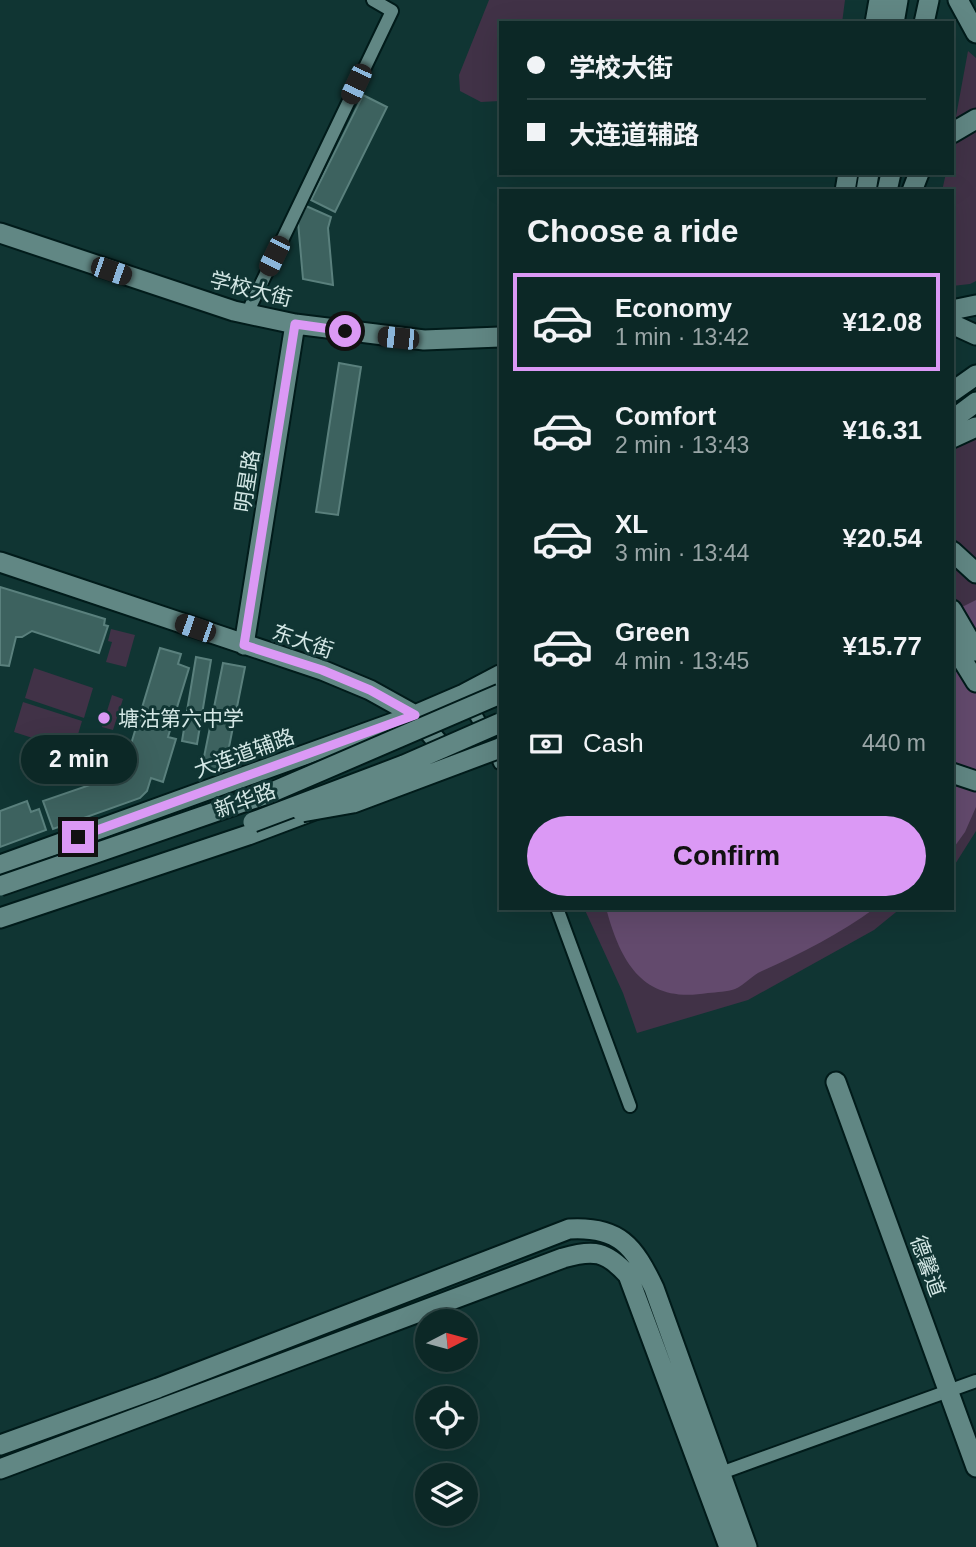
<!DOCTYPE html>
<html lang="en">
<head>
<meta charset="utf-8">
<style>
  :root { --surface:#0c2826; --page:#1a3432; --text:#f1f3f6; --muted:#9aa6a7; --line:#2c4443; --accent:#db99f5 }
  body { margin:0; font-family:Arial,"Noto Sans SC",sans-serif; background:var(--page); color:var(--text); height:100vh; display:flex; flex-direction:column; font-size:26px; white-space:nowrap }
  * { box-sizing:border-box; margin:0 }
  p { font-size:23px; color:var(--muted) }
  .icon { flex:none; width:38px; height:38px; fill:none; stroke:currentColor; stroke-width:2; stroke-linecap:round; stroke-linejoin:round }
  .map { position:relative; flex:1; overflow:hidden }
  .drawer { position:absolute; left:499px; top:189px; width:455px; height:721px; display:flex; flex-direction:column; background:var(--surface); border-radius:0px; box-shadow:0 7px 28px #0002,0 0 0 2px var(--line) }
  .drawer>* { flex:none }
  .hud { position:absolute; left:499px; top:21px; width:455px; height:154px; border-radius:0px; box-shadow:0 7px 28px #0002,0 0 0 2px var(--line); display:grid; align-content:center; height:154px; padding:0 28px; background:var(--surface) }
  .needle { width:46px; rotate:84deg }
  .fabs { position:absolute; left:415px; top:1309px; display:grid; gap:14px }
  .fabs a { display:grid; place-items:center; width:63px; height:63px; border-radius:50%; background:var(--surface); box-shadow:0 7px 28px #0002,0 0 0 2px var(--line); font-size:35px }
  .end { position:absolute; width:32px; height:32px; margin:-16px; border:9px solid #db99f5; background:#111; box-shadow:0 0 0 4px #111 }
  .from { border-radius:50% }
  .bubble { position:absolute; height:49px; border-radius:24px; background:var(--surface); box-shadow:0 7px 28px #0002,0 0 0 2px var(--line); font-size:23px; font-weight:700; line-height:49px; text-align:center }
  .car { position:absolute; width:21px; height:42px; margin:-21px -10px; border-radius:9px; box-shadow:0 0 5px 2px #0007; background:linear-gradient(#222 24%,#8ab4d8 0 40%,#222 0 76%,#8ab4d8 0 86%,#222 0) }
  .hud b { display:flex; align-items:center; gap:24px; height:66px; font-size:26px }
  .hud b+b { border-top:2px solid var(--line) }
  .hud i { width:18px; height:18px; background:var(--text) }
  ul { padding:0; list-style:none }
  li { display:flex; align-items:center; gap:21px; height:98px; margin:0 14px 10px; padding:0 14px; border:4px solid transparent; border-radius:0px }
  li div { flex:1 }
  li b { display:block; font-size:26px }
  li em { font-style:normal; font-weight:700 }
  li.current { border-color:var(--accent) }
  li>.icon { width:63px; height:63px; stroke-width:1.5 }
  h2 { padding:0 28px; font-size:32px; line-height:84px }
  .pay { display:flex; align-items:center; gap:18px; height:77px; padding:0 28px; font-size:26px }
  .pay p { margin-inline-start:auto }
  .cta { display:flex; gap:14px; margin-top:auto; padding:14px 28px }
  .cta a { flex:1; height:80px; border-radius:42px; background:var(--accent); color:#111; font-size:28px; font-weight:700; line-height:80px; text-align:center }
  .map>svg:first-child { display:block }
</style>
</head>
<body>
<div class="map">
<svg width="976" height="1547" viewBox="0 0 976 1547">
  <rect width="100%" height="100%" fill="#103533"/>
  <!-- green -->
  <path fill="#413247" d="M 489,0 L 845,0 L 842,23 L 500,23 L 500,101 L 481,102 L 460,91 L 459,75 Z
    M 968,51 L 976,58 L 976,281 L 970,284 L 952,286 L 952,191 L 942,191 L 946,173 L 952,173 L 952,138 Z
    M 976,428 L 976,831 L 952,869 L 952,445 Z
    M 111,629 L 135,635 L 126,667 L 106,662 L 112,642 L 108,641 Z
    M 34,668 L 93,688 L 84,718 L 25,698 Z
    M 112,695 L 123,699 L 113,730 L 102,727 Z
    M 23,702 L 82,721 L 73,751 L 14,732 Z
    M 99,736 L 110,740 L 101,771 L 89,768 Z
    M 27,742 L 54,749 L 50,761 L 24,754 Z
    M 23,757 L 50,764 L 46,776 L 20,769 Z
    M 584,908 L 901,908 L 874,930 L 748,1000 L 637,1033 L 623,993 Z"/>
  <!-- water -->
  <path fill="#634a6d" d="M 976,600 L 976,807 L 965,832 L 952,850 L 952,612 Z
    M 606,908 L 875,908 C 840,934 802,953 762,971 C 752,975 745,985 735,989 C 727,992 717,992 708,993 C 644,1004 621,964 606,908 Z"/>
  <!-- building -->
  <path fill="#3d625f" stroke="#5a807d" stroke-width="2" d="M 363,95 L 387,107 L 335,212 L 311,200 Z
    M 306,206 L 331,217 L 328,228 L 333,285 L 303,279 L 298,222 Z
    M 339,363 L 361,367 L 338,515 L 316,512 Z
    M 0,587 L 105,619 L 104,625 L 108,626 L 99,653 L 32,631 L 22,637 L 16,637 L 9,666 L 0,665 Z
    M 160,648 L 181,654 L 178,664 L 189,668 L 168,737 L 176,739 L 163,782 L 151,778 L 147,791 L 140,798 L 53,829 L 43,801 L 122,774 Z
    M 196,657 L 211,660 L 197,744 L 182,741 Z
    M 223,663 L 245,667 L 224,772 L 202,767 Z
    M 27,801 L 31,812 L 39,809 L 46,830 L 0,847 L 0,811 Z"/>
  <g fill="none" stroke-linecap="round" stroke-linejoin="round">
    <defs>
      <path id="street" d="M 252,315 L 251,305 L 392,11 L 373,0
        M 468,702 L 492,743 L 500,763
        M 557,908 L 630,1106
        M 721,1473 L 976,1381"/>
      <path id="secondary" d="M 958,0 L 976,33
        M 875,23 L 879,0
        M 894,23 L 898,0
        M 924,23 L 929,0
        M 952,133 L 976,119
        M 845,191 L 848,173
        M 866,191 L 869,173
        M 887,191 L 891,173
        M 912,191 L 919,173
        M 0,233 L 234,311 L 295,324 L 424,340 L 500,337
        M 952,310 L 976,305
        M 952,324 L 976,335
        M 952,392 L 976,375
        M 952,420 L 976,402
        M 952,438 L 976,427
        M 952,551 L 976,573
        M 0,562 L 322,670 L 370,690 L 415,715 L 451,758
        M 952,610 L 976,651
        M 952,643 L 976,682
        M 244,645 L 295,324
        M 952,773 L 976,781
        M 0,865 L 415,715 L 464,694 L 500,675
        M 0,918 L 248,835 L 317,809
        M 836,1082 L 976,1467
        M 0,1445 L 158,1388 L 569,1229 C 619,1226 634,1246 654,1288 L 747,1547
        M 0,1469 L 563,1258 C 594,1249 606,1251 628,1275 L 729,1547"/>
    </defs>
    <!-- street casing -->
    <use href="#street" stroke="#011b1a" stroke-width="16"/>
    <!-- secondary casing -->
    <use href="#secondary" stroke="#011b1a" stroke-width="23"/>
    <!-- street -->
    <use href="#street" stroke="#618784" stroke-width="12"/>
    <!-- secondary -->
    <use href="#secondary" stroke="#618784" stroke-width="19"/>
    <defs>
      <path id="secondary-bridge" d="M 302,812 L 353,803 L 500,748
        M 253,822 L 404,765 L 500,723
        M 0,886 L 270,793 L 500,694"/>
    </defs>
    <!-- secondary-bridge casing -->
    <use href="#secondary-bridge" stroke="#011b1a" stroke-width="23" stroke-linecap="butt"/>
    <!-- secondary-bridge -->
    <use href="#secondary-bridge" stroke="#618784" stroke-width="19"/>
  </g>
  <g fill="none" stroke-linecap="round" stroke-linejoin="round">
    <!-- route -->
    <path stroke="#db99f5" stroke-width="9" d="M 78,837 L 415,715 L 370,690 L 322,670 L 244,645 L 295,324 L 345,331"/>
  </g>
  <!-- markers -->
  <circle fill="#db99f5" stroke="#103533" stroke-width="2.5" cx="104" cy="718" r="7"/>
  <g text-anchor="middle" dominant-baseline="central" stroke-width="6" stroke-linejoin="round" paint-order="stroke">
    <!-- street labels -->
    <g font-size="21" fill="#d3e7e5" stroke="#103533">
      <text transform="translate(251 289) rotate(14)">学校大街</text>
      <text transform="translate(247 481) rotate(-81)">明星路</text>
      <text transform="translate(303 641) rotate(19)">东大街</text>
      <text transform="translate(244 753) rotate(-20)">大连道辅路</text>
      <text transform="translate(245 800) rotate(-20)">新华路</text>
      <text transform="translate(928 1266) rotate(70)">德馨道</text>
    </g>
    <!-- poi labels -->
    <g font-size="21" fill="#d3e7e5" stroke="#103533" text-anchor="start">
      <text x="118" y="718">塘沽第六中学</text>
    </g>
  </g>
</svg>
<div class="fabs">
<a><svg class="needle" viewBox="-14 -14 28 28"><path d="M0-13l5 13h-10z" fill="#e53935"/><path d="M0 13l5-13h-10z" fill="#9aa6a7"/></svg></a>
<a><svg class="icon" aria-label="locate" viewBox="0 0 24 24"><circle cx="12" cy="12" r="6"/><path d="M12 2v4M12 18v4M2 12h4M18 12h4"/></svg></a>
<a><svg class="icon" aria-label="layers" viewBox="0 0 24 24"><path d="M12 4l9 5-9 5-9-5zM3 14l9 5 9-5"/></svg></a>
</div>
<i class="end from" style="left:345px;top:331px"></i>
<i class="end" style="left:78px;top:837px"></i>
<div class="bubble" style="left:21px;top:735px;width:116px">2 min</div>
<i class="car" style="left:356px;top:84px;rotate:205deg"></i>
<i class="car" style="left:274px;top:256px;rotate:206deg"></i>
<i class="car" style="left:111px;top:271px;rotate:109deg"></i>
<i class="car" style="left:398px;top:338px;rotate:276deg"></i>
<i class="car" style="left:195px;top:628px;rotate:289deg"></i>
<div class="hud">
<b><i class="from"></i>学校大街</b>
<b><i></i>大连道辅路</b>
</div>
<section class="drawer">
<h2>Choose a ride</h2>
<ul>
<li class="current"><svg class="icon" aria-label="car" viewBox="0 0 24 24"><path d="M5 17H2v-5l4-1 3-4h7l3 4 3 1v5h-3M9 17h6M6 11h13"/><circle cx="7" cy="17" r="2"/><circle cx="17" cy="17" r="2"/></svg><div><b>Economy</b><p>1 min · 13:42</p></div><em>¥12.08</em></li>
<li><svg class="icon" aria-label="car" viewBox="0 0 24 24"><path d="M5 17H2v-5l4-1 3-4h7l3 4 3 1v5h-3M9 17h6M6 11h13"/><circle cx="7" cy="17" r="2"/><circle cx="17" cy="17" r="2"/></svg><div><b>Comfort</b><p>2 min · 13:43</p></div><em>¥16.31</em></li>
<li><svg class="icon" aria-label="car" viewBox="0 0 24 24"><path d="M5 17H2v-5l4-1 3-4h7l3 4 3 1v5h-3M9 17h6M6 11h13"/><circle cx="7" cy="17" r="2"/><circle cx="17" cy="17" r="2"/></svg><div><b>XL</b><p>3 min · 13:44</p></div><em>¥20.54</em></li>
<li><svg class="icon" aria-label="car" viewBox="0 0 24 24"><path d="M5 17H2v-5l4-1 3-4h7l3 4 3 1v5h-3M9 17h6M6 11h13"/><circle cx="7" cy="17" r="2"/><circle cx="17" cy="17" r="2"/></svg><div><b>Green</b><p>4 min · 13:45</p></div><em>¥15.77</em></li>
</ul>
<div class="pay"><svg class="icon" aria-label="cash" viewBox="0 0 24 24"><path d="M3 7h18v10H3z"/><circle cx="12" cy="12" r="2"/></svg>Cash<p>440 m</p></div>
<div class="cta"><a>Confirm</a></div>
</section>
</div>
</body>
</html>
